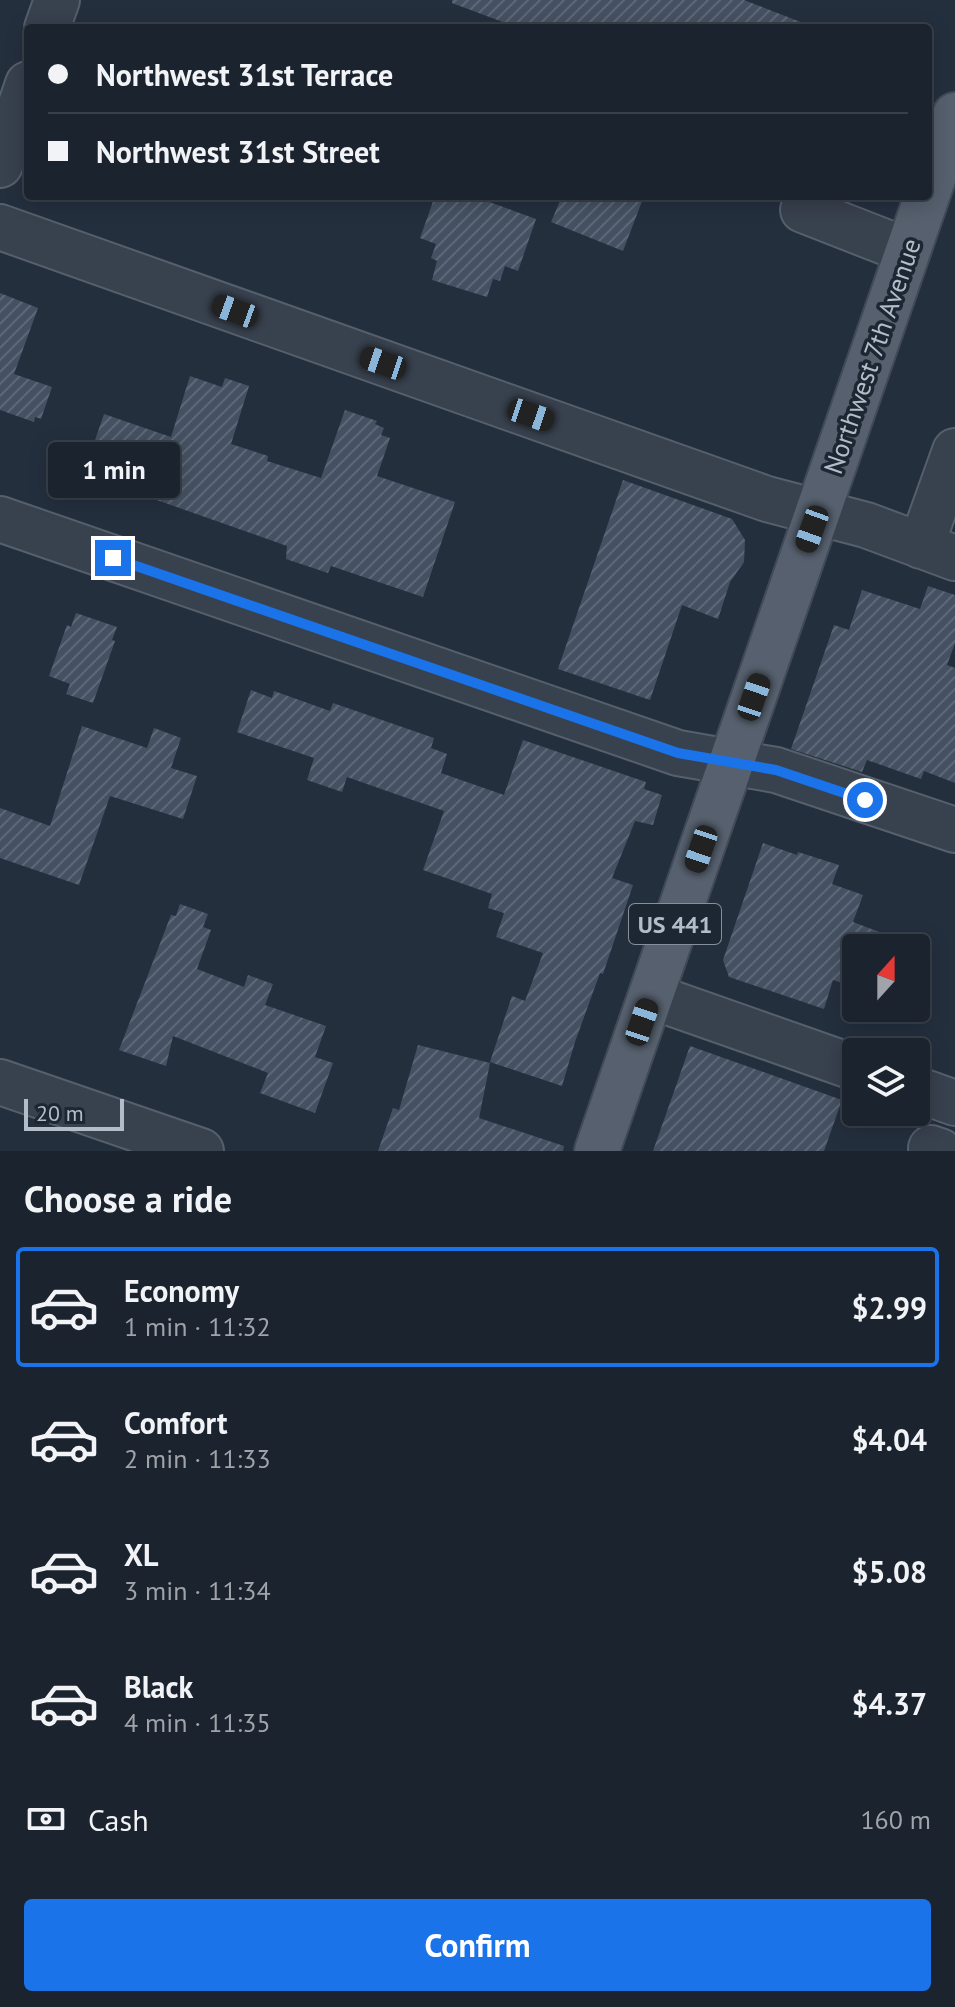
<!DOCTYPE html>
<html lang="en">
<head>
<meta charset="utf-8">
<style>
  :root { --surface:#1b232e; --page:#282f3a; --text:#f1f3f6; --muted:#a0a4aa; --line:#39404a; --accent:#1a73e8 }
  body { margin:0; font-family:"PT Sans",sans-serif; background:var(--page); color:var(--text); height:100vh; display:flex; flex-direction:column; font-size:30px; white-space:nowrap }
  * { box-sizing:border-box; margin:0 }
  p { font-size:26px; color:var(--muted) }
  .icon { flex:none; width:44px; height:44px; fill:none; stroke:currentColor; stroke-width:2; stroke-linecap:round; stroke-linejoin:round }
  .map { position:relative; height:1151px; overflow:hidden }
  .panel { display:flex; flex-direction:column; background:var(--surface); flex:1 }
  .panel>* { flex:none }
  .guide { position:absolute; left:24px; top:24px; width:908px; height:176px; border-radius:8px; box-shadow:0 4px 20px #0003,0 0 0 2px var(--line); display:grid; align-content:center; height:176px; padding:0 24px; background:var(--surface) }
  .needle { width:52px; rotate:21deg }
  .tools { position:absolute; left:842px; top:934px; display:grid; gap:16px }
  .tools a { display:grid; place-items:center; width:88px; height:88px; border-radius:8px; background:var(--surface); box-shadow:0 4px 20px #0003,0 0 0 2px var(--line); font-size:40px }
  .scale { position:absolute; left:24px; bottom:20px; width:100px; box-sizing:border-box; padding-left:8px; border:4px solid #b4bcc9; border-top:0; font-size:22px; line-height:28px; white-space:nowrap; color:#b4bcc9; -webkit-text-stroke:6px #1d2633; paint-order:stroke }
  .end { position:absolute; width:36px; height:36px; margin:-18px; border:10px solid #1a73e8; background:#fff; box-shadow:0 0 0 4px #fff }
  .from { border-radius:50% }
  .bubble { position:absolute; height:56px; border-radius:8px; background:var(--surface); box-shadow:0 4px 20px #0003,0 0 0 2px var(--line); font-size:26px; font-weight:600; line-height:56px; text-align:center }
  .car { position:absolute; width:24px; height:48px; margin:-24px -12px; border-radius:10px; box-shadow:0 0 6px 2px #0007; background:linear-gradient(#222 24%,#8ab4d8 0 40%,#222 0 76%,#8ab4d8 0 86%,#222 0) }
  .guide b { display:flex; align-items:center; gap:28px; height:76px; font-size:30px }
  .guide b+b { border-top:2px solid var(--line) }
  .guide i { width:20px; height:20px; background:var(--text) }
  ul { padding:0; list-style:none }
  li { display:flex; align-items:center; gap:24px; height:120px; margin:0 16px 12px; padding:0 8px; border:4px solid transparent; border-radius:8px }
  li div { flex:1 }
  li b { display:block; font-size:30px }
  li em { font-style:normal; font-weight:600 }
  li.current { border-color:var(--accent) }
  li>.icon { width:72px; height:72px; stroke-width:1.5 }
  h2 { padding:0 24px; font-size:36px; line-height:96px }
  .pay { display:flex; align-items:center; gap:20px; height:88px; padding:0 24px; font-size:30px }
  .pay p { margin-inline-start:auto }
  .button { display:flex; gap:16px; margin-top:auto; padding:16px 24px }
  .button a { flex:1; height:92px; border-radius:8px; background:var(--accent); color:#fff; font-size:32px; font-weight:600; line-height:92px; text-align:center }
  .map>svg:first-child { display:block }
</style>
</head>
<body>
<div class="map">
<svg width="955" height="1151" viewBox="0 0 955 1151">
  <defs>
    <pattern id="building-hatch" width="6" height="6" patternUnits="userSpaceOnUse" patternTransform="scale(2)"><rect width="6" height="6" fill="#455162"/><path d="M-1 1l2-2M0 6l6-6M5 7l2-2" fill="none" stroke="#5d6877"/></pattern>
  </defs>
  <rect width="100%" height="100%" fill="#242f3e"/>
  <!-- building -->
  <path fill="url(#building-hatch)" d="M 452,0 L 744,0 L 811,26 L 811,28 L 519,28 L 452,3 Z
    M 435,196 L 473,196 L 536,219 L 518,271 L 505,266 L 500,281 L 493,279 L 487,297 L 432,280 L 437,261 L 431,258 L 436,244 L 420,238 Z
    M 562,196 L 644,196 L 623,251 L 551,222 Z
    M 0,293 L 38,308 L 14,374 L 52,387 L 41,419 L 35,417 L 34,422 L 0,410 Z
    M 190,376 L 222,387 L 225,378 L 249,386 L 231,444 L 268,456 L 267,461 L 321,478 L 345,410 L 377,421 L 375,424 L 384,428 L 381,435 L 390,438 L 377,476 L 455,502 L 423,597 L 331,566 L 328,573 L 286,559 L 287,546 L 151,498 L 153,493 L 85,469 L 104,414 L 171,437 Z
    M 623,480 L 732,519 L 745,540 L 744,562 L 730,582 L 718,619 L 682,605 L 650,700 L 558,669 Z
    M 928,586 L 955,595 L 955,643 L 947,665 L 955,668 L 955,783 L 924,771 L 921,779 L 867,760 L 862,772 L 791,749 L 834,625 L 849,630 L 862,590 L 920,609 Z
    M 76,613 L 117,627 L 112,640 L 115,641 L 93,703 L 66,694 L 70,684 L 49,676 L 67,625 L 71,627 Z
    M 251,690 L 272,698 L 274,691 L 330,711 L 333,703 L 434,738 L 431,748 L 447,754 L 441,773 L 504,795 L 523,740 L 646,782 L 644,789 L 662,795 L 653,825 L 635,821 L 612,878 L 633,885 L 603,974 L 600,973 L 575,1042 L 562,1086 L 490,1062 L 512,996 L 525,1001 L 543,953 L 496,937 L 504,913 L 488,908 L 492,894 L 423,870 L 444,811 L 347,777 L 342,792 L 307,780 L 314,758 L 237,732 Z
    M 82,726 L 147,748 L 154,728 L 181,738 L 171,768 L 197,776 L 183,819 L 110,796 L 79,885 L 0,858 L 0,808 L 50,826 Z
    M 763,843 L 797,855 L 798,852 L 839,865 L 832,884 L 863,895 L 853,922 L 914,945 L 913,948 L 856,948 L 856,972 L 851,986 L 833,980 L 824,1009 L 729,977 L 723,960 Z
    M 180,904 L 208,914 L 203,927 L 211,930 L 197,969 L 244,987 L 248,975 L 273,984 L 265,1005 L 326,1026 L 315,1057 L 333,1063 L 315,1113 L 260,1093 L 268,1073 L 173,1036 L 166,1066 L 119,1050 L 171,915 L 176,916 Z
    M 418,1045 L 490,1063 L 479,1118 L 564,1146 L 563,1151 L 378,1151 L 393,1108 L 399,1110 Z
    M 690,1046 L 842,1100 L 824,1151 L 653,1151 Z"/>
  <g fill="none" stroke-linecap="round" stroke-linejoin="round">
    <defs>
      <path id="minor" d="M 47,28 L 57,0
        M 0,165 L 28,84
        M 808,196 L 803,210 L 908,251
        M 0,227 L 767,499 L 866,525 L 955,558
        M 0,519 L 678,753 L 776,770 L 955,830
        M 921,546 L 955,451
        M 651,996 L 856,1068
        M 0,1082 L 201,1151
        M 916,1089 L 955,1103
        M 931,1148 L 940,1151"/>
      <path id="major" d="M 928,193 L 955,115
        M 597,1151 L 927,196"/>
    </defs>
    <!-- minor casing -->
    <use href="#minor" stroke="#565f6c" stroke-width="48"/>
    <!-- major casing -->
    <use href="#major" stroke="#414a57" stroke-width="48"/>
    <!-- minor -->
    <use href="#minor" stroke="#38414e" stroke-width="44"/>
    <!-- major -->
    <use href="#major" stroke="#56606e" stroke-width="44"/>
  </g>
  <g fill="none" stroke-linecap="round" stroke-linejoin="round">
    <!-- route -->
    <path stroke="#1a73e8" stroke-width="10" d="M 113,558 L 678,753 L 776,770 L 865,800"/>
  </g>
  <g text-anchor="middle" dominant-baseline="central" stroke-width="7" stroke-linejoin="round" paint-order="stroke">
    <!-- shield labels -->
    <rect fill="#1d2633" stroke="#878f9c" stroke-width="2" x="629" y="904" width="92" height="40" rx="6"/>
    <g font-size="24" font-weight="bold" fill="#b4bcc9">
      <text x="675" y="924">US 441</text>
    </g>
    <!-- street labels -->
    <g font-size="26" fill="#b4bcc9" stroke="#1d2633">
      <text transform="translate(872 356) rotate(-71)">Northwest 7th Avenue</text>
    </g>
  </g>
</svg>
<div class="tools">
<a><svg class="needle" viewBox="-14 -14 28 28"><path d="M0-13l5 13h-10z" fill="#e53935"/><path d="M0 13l5-13h-10z" fill="#a0a4aa"/></svg></a>
<a><svg class="icon" aria-label="layers" viewBox="0 0 24 24"><path d="M12 4l9 5-9 5-9-5zM3 14l9 5 9-5"/></svg></a>
</div>
<div class="scale">20 m</div>
<i class="end from" style="left:865px;top:800px"></i>
<i class="end" style="left:113px;top:558px"></i>
<div class="bubble" style="left:48px;top:442px;width:132px">1 min</div>
<i class="car" style="left:235px;top:311px;rotate:290deg"></i>
<i class="car" style="left:383px;top:363px;rotate:289deg"></i>
<i class="car" style="left:531px;top:415px;rotate:109deg"></i>
<i class="car" style="left:812px;top:529px;rotate:200deg"></i>
<i class="car" style="left:754px;top:697px;rotate:19deg"></i>
<i class="car" style="left:701px;top:849px;rotate:199deg"></i>
<i class="car" style="left:642px;top:1022px;rotate:19deg"></i>
<div class="guide">
<b><i class="from"></i>Northwest 31st Terrace</b>
<b><i></i>Northwest 31st Street</b>
</div>
</div>
<section class="panel">
<h2>Choose a ride</h2>
<ul>
<li class="current"><svg class="icon" aria-label="car" viewBox="0 0 24 24"><path d="M5 17H2v-5l4-1 3-4h7l3 4 3 1v5h-3M9 17h6M6 11h13"/><circle cx="7" cy="17" r="2"/><circle cx="17" cy="17" r="2"/></svg><div><b>Economy</b><p>1 min · 11:32</p></div><em>$2.99</em></li>
<li><svg class="icon" aria-label="car" viewBox="0 0 24 24"><path d="M5 17H2v-5l4-1 3-4h7l3 4 3 1v5h-3M9 17h6M6 11h13"/><circle cx="7" cy="17" r="2"/><circle cx="17" cy="17" r="2"/></svg><div><b>Comfort</b><p>2 min · 11:33</p></div><em>$4.04</em></li>
<li><svg class="icon" aria-label="car" viewBox="0 0 24 24"><path d="M5 17H2v-5l4-1 3-4h7l3 4 3 1v5h-3M9 17h6M6 11h13"/><circle cx="7" cy="17" r="2"/><circle cx="17" cy="17" r="2"/></svg><div><b>XL</b><p>3 min · 11:34</p></div><em>$5.08</em></li>
<li><svg class="icon" aria-label="car" viewBox="0 0 24 24"><path d="M5 17H2v-5l4-1 3-4h7l3 4 3 1v5h-3M9 17h6M6 11h13"/><circle cx="7" cy="17" r="2"/><circle cx="17" cy="17" r="2"/></svg><div><b>Black</b><p>4 min · 11:35</p></div><em>$4.37</em></li>
</ul>
<div class="pay"><svg class="icon" aria-label="cash" viewBox="0 0 24 24"><path d="M3 7h18v10H3z"/><circle cx="12" cy="12" r="2"/></svg>Cash<p>160 m</p></div>
<div class="button"><a>Confirm</a></div>
</section>
</body>
</html>
